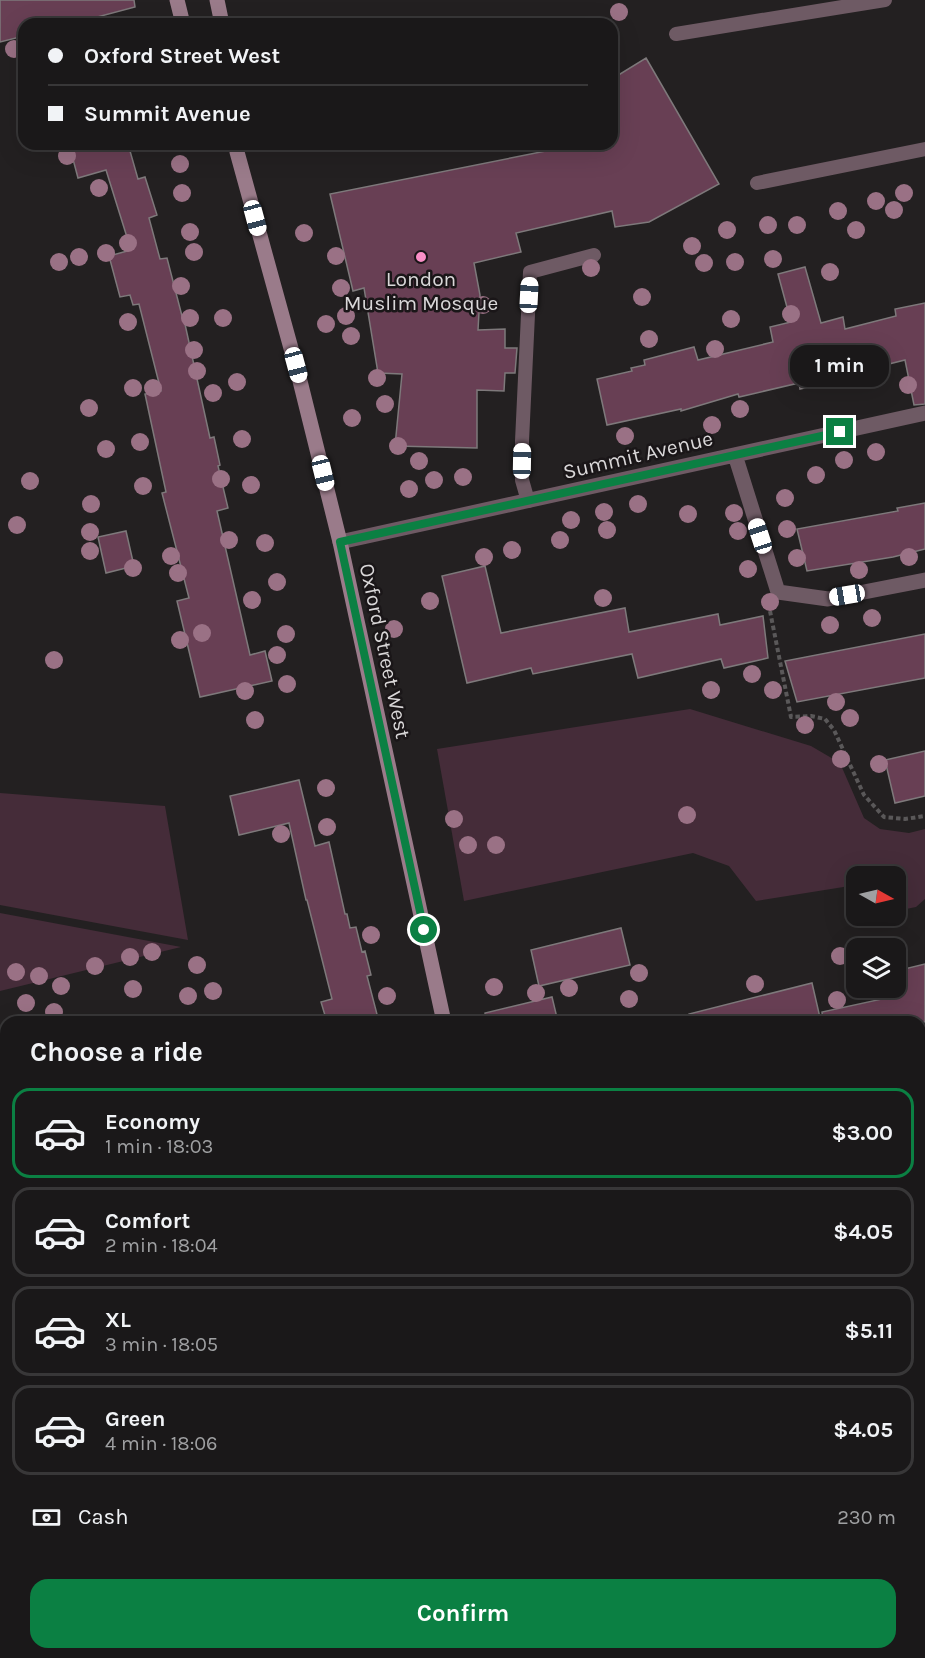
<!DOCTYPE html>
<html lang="en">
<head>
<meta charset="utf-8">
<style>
  :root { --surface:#1a1819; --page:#272526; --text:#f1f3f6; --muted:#9fa0a2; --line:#383738; --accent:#0b8043 }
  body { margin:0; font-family:Karla,sans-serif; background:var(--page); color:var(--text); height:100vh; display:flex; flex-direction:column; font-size:22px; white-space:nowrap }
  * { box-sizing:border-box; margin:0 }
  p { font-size:20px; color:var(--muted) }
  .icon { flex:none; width:33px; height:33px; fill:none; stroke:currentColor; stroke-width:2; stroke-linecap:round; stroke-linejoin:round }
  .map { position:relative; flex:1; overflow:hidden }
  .drawer { position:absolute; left:0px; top:1016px; width:926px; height:644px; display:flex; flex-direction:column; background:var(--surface); border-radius:18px 18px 0 0; box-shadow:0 6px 24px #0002,0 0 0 2px var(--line) }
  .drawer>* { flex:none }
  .guide { position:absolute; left:18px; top:18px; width:600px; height:132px; border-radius:18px; box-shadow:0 6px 24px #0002,0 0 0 2px var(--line); display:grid; align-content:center; height:132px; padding:0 30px; background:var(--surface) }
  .needle { width:39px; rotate:98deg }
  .fabs { position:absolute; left:846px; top:866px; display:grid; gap:12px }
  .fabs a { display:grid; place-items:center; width:60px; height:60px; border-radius:12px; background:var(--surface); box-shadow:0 6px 24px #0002,0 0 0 2px var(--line); font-size:30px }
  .end { position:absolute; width:27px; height:27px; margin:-14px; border:8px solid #0b8043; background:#fff; box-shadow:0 0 0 3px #fff }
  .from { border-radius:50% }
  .bubble { position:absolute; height:42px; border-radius:18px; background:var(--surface); box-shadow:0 6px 24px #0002,0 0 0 2px var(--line); font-size:20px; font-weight:700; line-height:42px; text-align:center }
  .car { position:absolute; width:18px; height:36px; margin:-18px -9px; border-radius:8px; box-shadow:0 0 4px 2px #0007; background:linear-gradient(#fff 24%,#345 0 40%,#fff 0 76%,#345 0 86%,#fff 0) }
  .guide b { display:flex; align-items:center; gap:21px; height:57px; font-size:22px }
  .guide b+b { border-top:2px solid var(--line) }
  .guide i { width:15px; height:15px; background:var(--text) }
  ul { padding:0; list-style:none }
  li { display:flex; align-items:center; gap:18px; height:90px; margin:0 12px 9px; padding:0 18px; border:3px solid var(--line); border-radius:18px }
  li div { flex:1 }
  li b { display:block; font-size:22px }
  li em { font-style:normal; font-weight:700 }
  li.current { border-color:var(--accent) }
  li>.icon { width:54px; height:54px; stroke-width:1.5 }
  h2 { padding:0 30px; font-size:27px; line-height:72px }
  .pay { display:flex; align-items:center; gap:15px; height:66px; padding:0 30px; font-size:22px }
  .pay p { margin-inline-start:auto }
  .cta { display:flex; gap:12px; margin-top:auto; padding:12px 30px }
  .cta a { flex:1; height:69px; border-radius:18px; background:var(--accent); color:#fff; font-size:24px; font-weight:700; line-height:69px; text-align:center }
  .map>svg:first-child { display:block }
</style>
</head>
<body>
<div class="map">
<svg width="925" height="1658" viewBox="0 0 925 1658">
  <rect width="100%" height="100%" fill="#232021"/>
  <!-- green -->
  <path fill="#452c39" d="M 690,709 L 811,746 L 840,763 L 864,818 L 880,829 L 909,833 L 925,829 L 925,899 L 916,907 L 896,911 L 896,876 L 856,876 L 856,885 L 756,901 L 729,866 L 693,853 L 464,901 L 437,749 Z
    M 0,793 L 165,806 L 188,940 L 0,905 Z
    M 0,913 L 181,947 L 0,991 Z
    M 925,1296 L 925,1523 L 920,1496 L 920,1298 Z"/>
  <!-- building -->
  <path fill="#683f54" stroke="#7e797b" stroke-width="1.5" d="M 0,0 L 134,0 L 135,7 L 71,24 L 24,24 L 24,36 L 0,42 Z
    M 646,58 L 719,184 L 649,222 L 615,227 L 612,211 L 516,233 L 521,252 L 474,263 L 480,295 L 478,330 L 505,329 L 505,348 L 517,348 L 515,373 L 505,373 L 504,391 L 477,390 L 477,448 L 395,446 L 402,374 L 378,373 L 364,288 L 353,291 L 330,194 L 581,144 L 612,144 L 612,79 Z
    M 69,144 L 128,144 L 138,179 L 145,177 L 157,215 L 149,218 L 160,259 L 167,258 L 182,316 L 183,315 L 210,438 L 214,437 L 220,465 L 218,466 L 228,508 L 217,511 L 250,655 L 265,651 L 272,681 L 200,697 L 177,601 L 189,598 L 162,493 L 166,492 L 145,394 L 161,391 L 139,304 L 133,305 L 130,295 L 120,297 L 109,256 L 131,250 L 106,170 L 78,178 Z
    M 805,267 L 821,323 L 843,317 L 845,329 L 896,316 L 895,309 L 925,303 L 925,404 L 914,405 L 905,360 L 845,375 L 846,378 L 800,389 L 799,383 L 739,397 L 738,394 L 681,411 L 681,409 L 607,425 L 597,379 L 632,371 L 631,368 L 645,365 L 644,360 L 694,347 L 698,360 L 773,342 L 770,327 L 791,322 L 778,274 Z
    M 925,503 L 925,549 L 893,557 L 807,571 L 797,529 L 898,511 L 897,508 Z
    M 126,531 L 134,566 L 106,573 L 98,537 Z
    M 485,566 L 501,633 L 625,608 L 629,632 L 718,614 L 720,625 L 763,616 L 768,658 L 724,668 L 721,659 L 638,678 L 632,654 L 533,674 L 531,668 L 467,683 L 442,576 Z
    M 925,634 L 925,678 L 797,702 L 785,661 Z
    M 925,751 L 925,796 L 895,803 L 885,760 Z
    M 299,780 L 315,846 L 329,842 L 345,914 L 347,914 L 350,928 L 356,927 L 362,952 L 365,951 L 371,975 L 367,976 L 379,1022 L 327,1022 L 321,1002 L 332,999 L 307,900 L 306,900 L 289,823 L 239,835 L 230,796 Z
    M 621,928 L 630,965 L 539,986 L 531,950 Z
    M 925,964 L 925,1022 L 823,1022 L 822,1012 L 896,996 L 896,971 Z
    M 812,983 L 821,1022 L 690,1022 L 689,1014 Z
    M 552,997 L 558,1022 L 486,1022 L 485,1013 Z"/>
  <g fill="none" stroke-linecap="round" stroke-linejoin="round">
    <!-- path -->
    <path stroke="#5a5859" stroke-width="4" stroke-dasharray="4.5 3" stroke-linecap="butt" d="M 770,611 L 791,717 L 811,716 L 825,719 L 834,730 L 864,795 L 884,817 L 905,819 L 925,816"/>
    <!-- service -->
    <path stroke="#6e5a64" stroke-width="14" d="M 676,34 L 885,0
      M 757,183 L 925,149
      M 528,501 L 522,480 L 522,441 L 530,272 L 594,255"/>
    <!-- minor -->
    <path stroke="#6e5a64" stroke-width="15" d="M 735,455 L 778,592 L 828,599 L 925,580
      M 340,542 L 925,413
      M 920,1097 L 925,1096
      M 0,1168 L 6,1167
      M 0,1517 L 6,1516"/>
    <!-- secondary -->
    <path stroke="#9a7b8a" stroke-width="15" d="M 177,0 L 183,24
      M 217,0 L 222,24
      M 238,144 L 237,152 L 300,381 L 340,542 L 444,1022
      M 611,1653 L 613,1658"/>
  </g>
  <!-- trees -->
  <g fill="#9a7185">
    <circle cx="619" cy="12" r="9"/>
    <circle cx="14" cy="49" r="9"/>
    <circle cx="67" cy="156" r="9"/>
    <circle cx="180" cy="164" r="9"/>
    <circle cx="99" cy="188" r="9"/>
    <circle cx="182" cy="193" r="9"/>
    <circle cx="904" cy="193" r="9"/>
    <circle cx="876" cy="201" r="9"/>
    <circle cx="894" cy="210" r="9"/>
    <circle cx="838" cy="211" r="9"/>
    <circle cx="768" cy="225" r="9"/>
    <circle cx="797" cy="225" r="9"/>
    <circle cx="727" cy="230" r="9"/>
    <circle cx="856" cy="230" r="9"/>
    <circle cx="190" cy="232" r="9"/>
    <circle cx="304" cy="233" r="9"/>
    <circle cx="128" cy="243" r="9"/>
    <circle cx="692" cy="246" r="9"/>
    <circle cx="194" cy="252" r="9"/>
    <circle cx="106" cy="253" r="9"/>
    <circle cx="336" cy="256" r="9"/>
    <circle cx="79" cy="257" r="9"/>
    <circle cx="773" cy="259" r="9"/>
    <circle cx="59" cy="262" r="9"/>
    <circle cx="735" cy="262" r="9"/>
    <circle cx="704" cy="263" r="9"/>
    <circle cx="591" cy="268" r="9"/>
    <circle cx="830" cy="272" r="9"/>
    <circle cx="181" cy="286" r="9"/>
    <circle cx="341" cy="288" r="9"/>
    <circle cx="642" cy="297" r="9"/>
    <circle cx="483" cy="305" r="9"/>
    <circle cx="791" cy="314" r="9"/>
    <circle cx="346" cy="316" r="9"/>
    <circle cx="190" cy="318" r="9"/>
    <circle cx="223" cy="318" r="9"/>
    <circle cx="731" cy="319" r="9"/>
    <circle cx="128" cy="322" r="9"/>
    <circle cx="326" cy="324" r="9"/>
    <circle cx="351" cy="336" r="9"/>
    <circle cx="649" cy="339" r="9"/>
    <circle cx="715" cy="349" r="9"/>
    <circle cx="194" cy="350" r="9"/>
    <circle cx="197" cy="371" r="9"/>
    <circle cx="377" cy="378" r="9"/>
    <circle cx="237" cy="382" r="9"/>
    <circle cx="908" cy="385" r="9"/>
    <circle cx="133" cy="388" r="9"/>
    <circle cx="153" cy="388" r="9"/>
    <circle cx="213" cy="393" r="9"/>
    <circle cx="385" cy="404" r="9"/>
    <circle cx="89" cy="408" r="9"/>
    <circle cx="740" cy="409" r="9"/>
    <circle cx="352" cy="418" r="9"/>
    <circle cx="712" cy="425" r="9"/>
    <circle cx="625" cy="436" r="9"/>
    <circle cx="242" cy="439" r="9"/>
    <circle cx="140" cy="442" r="9"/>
    <circle cx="398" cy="446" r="9"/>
    <circle cx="106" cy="449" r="9"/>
    <circle cx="876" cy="452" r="9"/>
    <circle cx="844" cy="460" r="9"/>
    <circle cx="419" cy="461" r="9"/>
    <circle cx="816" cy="475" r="9"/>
    <circle cx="463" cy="477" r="9"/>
    <circle cx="221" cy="479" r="9"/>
    <circle cx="434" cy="480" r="9"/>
    <circle cx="30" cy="481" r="9"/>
    <circle cx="251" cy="485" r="9"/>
    <circle cx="143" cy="486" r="9"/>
    <circle cx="409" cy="489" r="9"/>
    <circle cx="785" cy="498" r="9"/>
    <circle cx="91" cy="504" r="9"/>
    <circle cx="638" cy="504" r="9"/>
    <circle cx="604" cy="512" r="9"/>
    <circle cx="734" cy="513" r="9"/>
    <circle cx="688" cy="514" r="9"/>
    <circle cx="571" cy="520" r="9"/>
    <circle cx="17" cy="525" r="9"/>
    <circle cx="787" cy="529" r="9"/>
    <circle cx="607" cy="530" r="9"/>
    <circle cx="738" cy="531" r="9"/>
    <circle cx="90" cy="532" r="9"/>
    <circle cx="229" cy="540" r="9"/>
    <circle cx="560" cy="540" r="9"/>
    <circle cx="265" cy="543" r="9"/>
    <circle cx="512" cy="550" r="9"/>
    <circle cx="90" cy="551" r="9"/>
    <circle cx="171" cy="556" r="9"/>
    <circle cx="484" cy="557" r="9"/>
    <circle cx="909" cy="557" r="9"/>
    <circle cx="797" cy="558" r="9"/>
    <circle cx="133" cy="568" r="9"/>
    <circle cx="748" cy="569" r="9"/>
    <circle cx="859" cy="570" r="9"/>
    <circle cx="178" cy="573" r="9"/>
    <circle cx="277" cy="582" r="9"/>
    <circle cx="603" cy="598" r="9"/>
    <circle cx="252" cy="600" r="9"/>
    <circle cx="430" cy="601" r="9"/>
    <circle cx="770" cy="602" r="9"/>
    <circle cx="872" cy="618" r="9"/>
    <circle cx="830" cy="625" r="9"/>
    <circle cx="394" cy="629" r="9"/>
    <circle cx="202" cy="633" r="9"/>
    <circle cx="286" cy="634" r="9"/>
    <circle cx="180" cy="640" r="9"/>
    <circle cx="277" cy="655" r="9"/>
    <circle cx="54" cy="660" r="9"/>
    <circle cx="752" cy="674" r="9"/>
    <circle cx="287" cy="684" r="9"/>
    <circle cx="711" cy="690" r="9"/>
    <circle cx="773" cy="690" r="9"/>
    <circle cx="245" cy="691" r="9"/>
    <circle cx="836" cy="702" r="9"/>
    <circle cx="850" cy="718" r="9"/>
    <circle cx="255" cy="720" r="9"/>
    <circle cx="805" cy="725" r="9"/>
    <circle cx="841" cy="759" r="9"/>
    <circle cx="879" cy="764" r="9"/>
    <circle cx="326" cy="788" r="9"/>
    <circle cx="687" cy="815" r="9"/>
    <circle cx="454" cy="819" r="9"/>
    <circle cx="327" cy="827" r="9"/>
    <circle cx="281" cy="834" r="9"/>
    <circle cx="468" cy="845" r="9"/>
    <circle cx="496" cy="845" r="9"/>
    <circle cx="371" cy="935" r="9"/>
    <circle cx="152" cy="952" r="9"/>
    <circle cx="840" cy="956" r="9"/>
    <circle cx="130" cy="957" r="9"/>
    <circle cx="197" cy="965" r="9"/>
    <circle cx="95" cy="966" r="9"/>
    <circle cx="16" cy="972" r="9"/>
    <circle cx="639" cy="973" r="9"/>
    <circle cx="39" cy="976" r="9"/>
    <circle cx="755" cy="984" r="9"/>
    <circle cx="61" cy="986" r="9"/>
    <circle cx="494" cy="987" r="9"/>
    <circle cx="569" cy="988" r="9"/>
    <circle cx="133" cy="989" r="9"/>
    <circle cx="213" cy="991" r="9"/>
    <circle cx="536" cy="993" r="9"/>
    <circle cx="188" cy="996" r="9"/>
    <circle cx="387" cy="996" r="9"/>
    <circle cx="629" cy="999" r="9"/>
    <circle cx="837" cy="1000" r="9"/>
    <circle cx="26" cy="1003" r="9"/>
    <circle cx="54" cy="1012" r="9"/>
  </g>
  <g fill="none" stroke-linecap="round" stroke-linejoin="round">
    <!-- route -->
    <path stroke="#0b8043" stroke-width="8" d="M 424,930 L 340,542 L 840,432"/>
  </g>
  <!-- markers -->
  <circle fill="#fa8fc7" stroke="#1a1618" stroke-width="2" cx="421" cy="257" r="6"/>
  <g text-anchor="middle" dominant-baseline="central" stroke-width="5" stroke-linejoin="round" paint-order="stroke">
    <!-- poi labels -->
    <g font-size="21" fill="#d9d7d8" stroke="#1a1618">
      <text x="421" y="279">London<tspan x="421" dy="24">Muslim Mosque</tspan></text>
    </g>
    <!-- street labels -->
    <g font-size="21" fill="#d9d7d8" stroke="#1a1618">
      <text transform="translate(638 455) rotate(-13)">Summit Avenue</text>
      <text transform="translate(385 651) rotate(78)">Oxford Street West</text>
    </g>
  </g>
</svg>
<div class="fabs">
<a><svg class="needle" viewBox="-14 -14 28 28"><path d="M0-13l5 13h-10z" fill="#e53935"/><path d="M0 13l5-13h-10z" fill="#9fa0a2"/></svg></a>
<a><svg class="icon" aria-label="layers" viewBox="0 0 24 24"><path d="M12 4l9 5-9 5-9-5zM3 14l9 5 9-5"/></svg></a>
</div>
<i class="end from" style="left:424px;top:930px"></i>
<i class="end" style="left:840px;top:432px"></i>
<div class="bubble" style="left:790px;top:345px;width:99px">1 min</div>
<i class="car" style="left:255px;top:218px;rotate:165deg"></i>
<i class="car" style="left:529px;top:295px;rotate:3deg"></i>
<i class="car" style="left:296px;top:365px;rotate:165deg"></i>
<i class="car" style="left:522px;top:461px;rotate:1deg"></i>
<i class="car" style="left:323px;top:473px;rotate:166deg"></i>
<i class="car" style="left:760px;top:536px;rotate:342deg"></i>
<i class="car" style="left:847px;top:595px;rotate:260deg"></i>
<div class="guide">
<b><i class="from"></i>Oxford Street West</b>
<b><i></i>Summit Avenue</b>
</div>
<section class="drawer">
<h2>Choose a ride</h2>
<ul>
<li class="current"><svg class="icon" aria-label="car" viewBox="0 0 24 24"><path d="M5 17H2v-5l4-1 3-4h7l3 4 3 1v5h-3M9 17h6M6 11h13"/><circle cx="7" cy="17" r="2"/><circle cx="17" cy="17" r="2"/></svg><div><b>Economy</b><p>1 min · 18:03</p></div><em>$3.00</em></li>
<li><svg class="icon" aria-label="car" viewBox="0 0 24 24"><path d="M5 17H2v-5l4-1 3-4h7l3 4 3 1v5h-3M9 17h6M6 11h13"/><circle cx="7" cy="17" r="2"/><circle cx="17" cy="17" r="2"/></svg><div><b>Comfort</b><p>2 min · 18:04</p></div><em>$4.05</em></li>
<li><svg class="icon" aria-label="car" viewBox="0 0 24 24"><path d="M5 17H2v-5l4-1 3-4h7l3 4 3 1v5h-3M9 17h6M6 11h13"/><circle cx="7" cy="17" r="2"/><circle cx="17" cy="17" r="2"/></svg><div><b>XL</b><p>3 min · 18:05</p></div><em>$5.11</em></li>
<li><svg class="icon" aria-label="car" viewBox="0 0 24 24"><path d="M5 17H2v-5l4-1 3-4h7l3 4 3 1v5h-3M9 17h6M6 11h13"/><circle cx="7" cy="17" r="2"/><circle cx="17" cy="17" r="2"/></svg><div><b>Green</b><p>4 min · 18:06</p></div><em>$4.05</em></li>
</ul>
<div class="pay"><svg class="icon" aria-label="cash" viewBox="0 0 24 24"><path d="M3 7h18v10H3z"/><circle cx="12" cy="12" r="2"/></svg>Cash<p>230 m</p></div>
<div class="cta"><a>Confirm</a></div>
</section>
</div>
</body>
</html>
